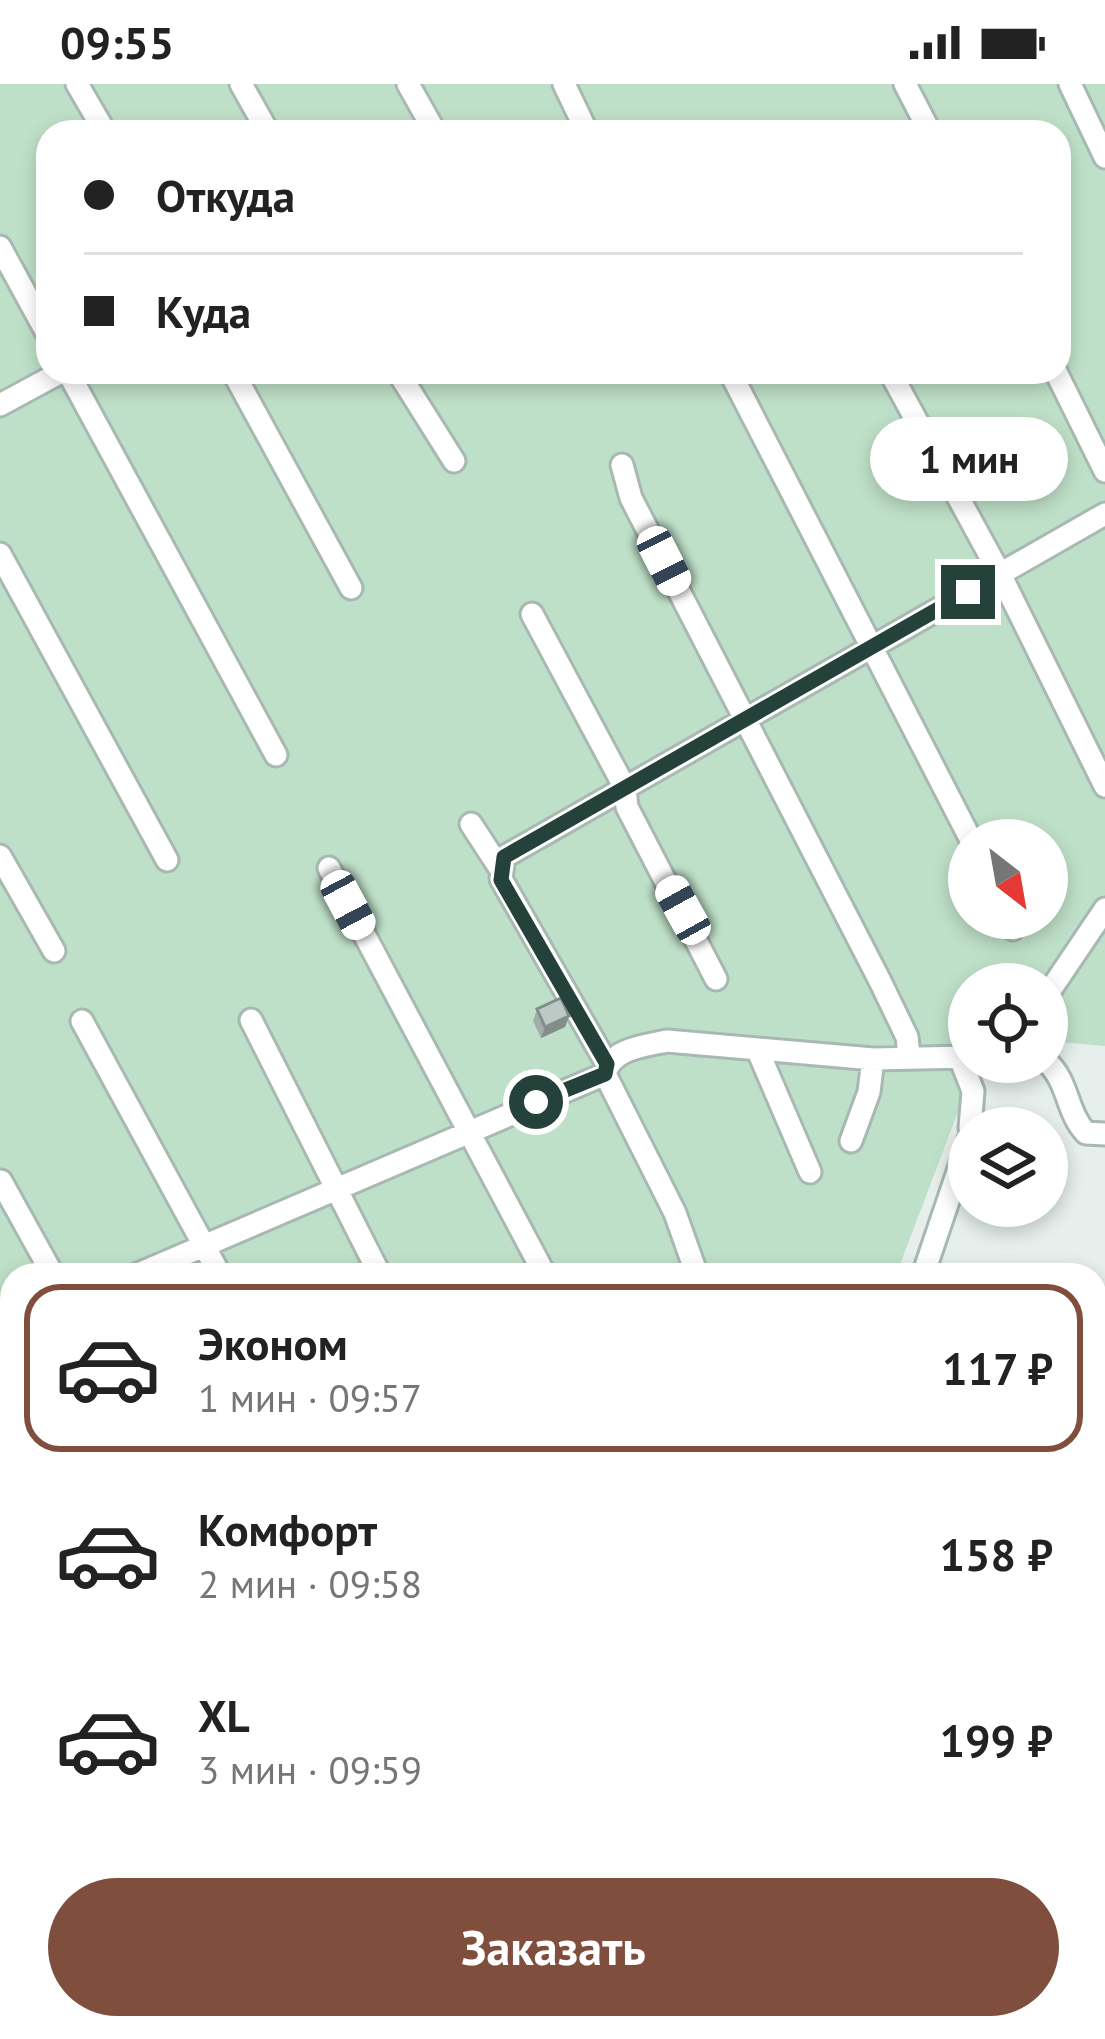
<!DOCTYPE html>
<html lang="ru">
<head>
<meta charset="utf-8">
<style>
  :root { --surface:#fff; --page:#f2f2f2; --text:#222; --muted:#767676; --line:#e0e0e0; --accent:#804e3d }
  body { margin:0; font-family:"PT Sans",sans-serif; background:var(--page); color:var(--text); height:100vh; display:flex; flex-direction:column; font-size:45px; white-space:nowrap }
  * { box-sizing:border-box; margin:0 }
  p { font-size:39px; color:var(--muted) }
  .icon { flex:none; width:66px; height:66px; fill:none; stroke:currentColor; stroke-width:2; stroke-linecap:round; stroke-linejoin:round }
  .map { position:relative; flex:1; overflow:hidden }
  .side { position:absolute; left:0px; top:1179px; width:1107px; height:777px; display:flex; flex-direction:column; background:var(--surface); border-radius:36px 36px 0 0; box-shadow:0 6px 18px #0003 }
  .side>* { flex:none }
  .hud { position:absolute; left:36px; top:36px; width:1035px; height:264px; border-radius:36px; box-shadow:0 6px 18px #0003; display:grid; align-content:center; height:264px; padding:0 48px; background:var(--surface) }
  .needle { width:78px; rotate:149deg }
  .buttons { position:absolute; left:948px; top:735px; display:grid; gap:24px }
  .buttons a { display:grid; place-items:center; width:120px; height:120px; border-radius:50%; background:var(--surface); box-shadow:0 6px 18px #0003; font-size:60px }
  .end { position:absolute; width:54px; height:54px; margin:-27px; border:15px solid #24423a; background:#fff; box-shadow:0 0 0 6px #fff }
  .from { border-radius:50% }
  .bubble { position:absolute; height:84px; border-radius:42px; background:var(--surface); box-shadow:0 6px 18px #0003; font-size:39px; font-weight:600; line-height:84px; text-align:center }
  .car { position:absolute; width:36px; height:72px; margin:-36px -18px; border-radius:15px; box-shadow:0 0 9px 3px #0007; background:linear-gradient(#fff 24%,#345 0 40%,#fff 0 76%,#345 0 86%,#fff 0) }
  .hud b { display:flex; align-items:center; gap:42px; height:114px; font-size:45px }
  .hud b+b { border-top:3px solid var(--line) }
  .hud i { width:30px; height:30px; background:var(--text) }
  ul { padding:21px 0 0; list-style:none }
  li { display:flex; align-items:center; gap:36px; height:168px; margin:0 24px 18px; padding:0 24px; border:6px solid transparent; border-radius:36px }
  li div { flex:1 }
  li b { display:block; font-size:45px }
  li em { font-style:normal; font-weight:600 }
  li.active { border-color:var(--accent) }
  li>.icon { width:108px; height:108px; stroke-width:1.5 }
  .cta { display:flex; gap:24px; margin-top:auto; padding:24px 48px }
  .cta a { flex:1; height:138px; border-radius:72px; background:var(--accent); color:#fff; font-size:48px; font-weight:600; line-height:138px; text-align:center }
  .status { display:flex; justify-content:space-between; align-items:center; height:84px; padding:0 60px; background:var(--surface); direction:ltr }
  .status svg { height:33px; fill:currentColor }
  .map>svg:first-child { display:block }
</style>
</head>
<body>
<div class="status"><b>09:55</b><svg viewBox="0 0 49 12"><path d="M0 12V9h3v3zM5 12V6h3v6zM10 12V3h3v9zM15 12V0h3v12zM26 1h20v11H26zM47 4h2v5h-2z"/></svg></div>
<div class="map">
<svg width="1105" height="1955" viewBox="0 0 1105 1955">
  <rect width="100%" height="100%" fill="#e6efeb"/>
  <!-- green -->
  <path fill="#bfe0c8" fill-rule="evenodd" d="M 0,0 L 1105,0 L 1105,962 L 1047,957 L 1047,900 L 969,900 L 969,978 L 977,978 L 896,1191 L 12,1191 L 12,1944 L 1059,1944 L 1060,1955 L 0,1955 ZM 48,48 L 1059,48 L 1059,288 L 48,288 ZM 969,756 L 1047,756 L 1047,834 L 969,834 Z"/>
  <!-- water -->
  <path fill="#8ec9d4" d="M 1105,1695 L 1105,1800 L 1095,1777 L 1095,1702 Z"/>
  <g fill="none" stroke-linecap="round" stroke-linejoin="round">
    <defs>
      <path id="minor" d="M 77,0 L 105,48
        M 241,0 L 268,48
        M 408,0 L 435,48
        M 564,0 L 587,48
        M 905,0 L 930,48
        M 1070,0 L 1105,73
        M 0,163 L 48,251
        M 68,288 L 276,671
        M 233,288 L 351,504
        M 398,288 L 454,377
        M 730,288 L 971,756
        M 890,288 L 1000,490 L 1105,702
        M 1056,288 L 1105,387
        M 0,321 L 61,288
        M 622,381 L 631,414 L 880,897 L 907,953 L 909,972
        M 0,470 L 167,776
        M 532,530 L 625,704 L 627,723 L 716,895
        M 471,740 L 499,783
        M 0,772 L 54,867
        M 329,784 L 545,1191
        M 1007,834 L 1013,845
        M 1047,911 L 1105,825
        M 251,936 L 380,1191
        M 82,937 L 220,1191
        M 758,967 L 810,1088
        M 960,974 L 973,1007 L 970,1044
        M 1047,978 C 1069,998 1066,1028 1086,1049 L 1105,1050
        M 607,980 L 501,795 L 504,773 L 1105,430
        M 605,990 L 675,1129 L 697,1191
        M 851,1057 L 869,1008 L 873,975
        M 1,1097 L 53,1191
        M 136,1191 L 605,990 C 612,964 644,962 667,957 L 873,975 L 969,973
        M 923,1191 L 969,1055
        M 0,1251 L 12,1245
        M 0,1393 L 12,1415
        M 1095,1552 L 1105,1546
        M 0,1704 L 12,1728
        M 121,1944 L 127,1955
        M 386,1944 L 392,1955
        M 656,1945 L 660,1955
        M 227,1955 L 247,1944
        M 534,1955 L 545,1944
        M 960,1955 L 960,1944"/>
    </defs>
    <!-- minor casing -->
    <use href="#minor" stroke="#a8b8b2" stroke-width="27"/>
    <!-- minor -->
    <use href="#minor" stroke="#fff" stroke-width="21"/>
  </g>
  <!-- wall -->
  <path fill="#a1aea9" d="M 537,925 L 569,932 L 565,943 L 541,954 L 533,937 Z"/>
  <!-- shaded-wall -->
  <path fill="#838d89" d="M 569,932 L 565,943 L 541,954 L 545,943 Z"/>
  <!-- building -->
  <path fill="#bbcac4" stroke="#838d89" stroke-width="3" d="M 561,914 L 569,932 L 545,943 L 537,925 Z"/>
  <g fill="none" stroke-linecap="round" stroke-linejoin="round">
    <!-- route -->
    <path stroke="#24423a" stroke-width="15" d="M 536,1018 L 605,990 L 607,980 L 501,796 L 504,773 L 968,508"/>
  </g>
</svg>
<div class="buttons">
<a><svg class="needle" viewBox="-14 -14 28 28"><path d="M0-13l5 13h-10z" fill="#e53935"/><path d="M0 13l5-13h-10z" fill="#767676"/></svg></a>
<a><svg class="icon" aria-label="locate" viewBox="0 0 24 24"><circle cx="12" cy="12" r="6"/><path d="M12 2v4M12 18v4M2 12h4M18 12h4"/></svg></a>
<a><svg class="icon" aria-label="layers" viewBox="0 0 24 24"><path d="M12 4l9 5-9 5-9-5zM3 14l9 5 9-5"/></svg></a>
</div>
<i class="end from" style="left:536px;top:1018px"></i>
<i class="end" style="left:968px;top:508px"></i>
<div class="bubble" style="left:870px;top:333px;width:198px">1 мин</div>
<i class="car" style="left:664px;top:477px;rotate:153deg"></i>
<i class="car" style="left:348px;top:821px;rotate:152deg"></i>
<i class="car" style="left:683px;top:826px;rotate:331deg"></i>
<div class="hud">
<b><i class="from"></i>Откуда</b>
<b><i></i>Куда</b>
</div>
<section class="side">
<ul>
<li class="active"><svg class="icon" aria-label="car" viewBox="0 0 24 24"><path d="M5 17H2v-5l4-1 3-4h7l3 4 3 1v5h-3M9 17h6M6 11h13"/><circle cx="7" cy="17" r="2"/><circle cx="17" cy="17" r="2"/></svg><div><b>Эконом</b><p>1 мин · 09:57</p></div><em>117 ₽</em></li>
<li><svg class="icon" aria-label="car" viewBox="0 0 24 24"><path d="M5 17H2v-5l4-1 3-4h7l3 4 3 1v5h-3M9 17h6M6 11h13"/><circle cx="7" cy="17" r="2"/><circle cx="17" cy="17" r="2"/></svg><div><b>Комфорт</b><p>2 мин · 09:58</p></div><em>158 ₽</em></li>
<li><svg class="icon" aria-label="car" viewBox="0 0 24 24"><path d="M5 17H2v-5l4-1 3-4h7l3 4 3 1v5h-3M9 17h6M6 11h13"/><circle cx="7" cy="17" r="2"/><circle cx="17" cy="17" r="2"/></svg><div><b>XL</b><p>3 мин · 09:59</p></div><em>199 ₽</em></li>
</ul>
<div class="cta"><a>Заказать</a></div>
</section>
</div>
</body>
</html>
